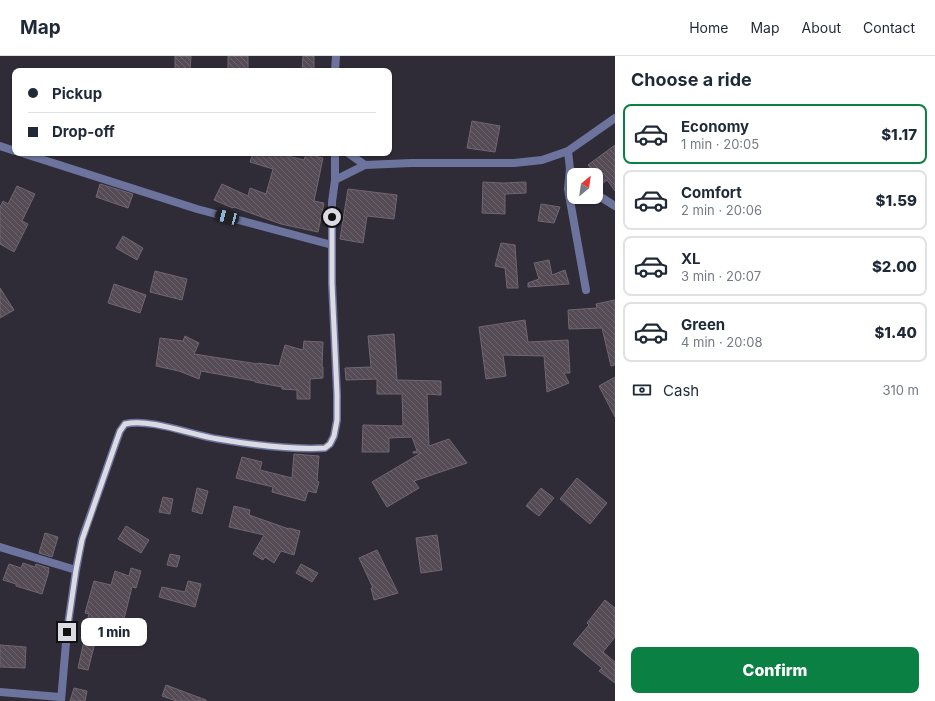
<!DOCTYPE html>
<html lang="en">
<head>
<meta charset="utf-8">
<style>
  :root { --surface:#fff; --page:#f2f2f3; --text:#1f2937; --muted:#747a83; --line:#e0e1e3; --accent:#0b8043 }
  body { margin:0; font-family:Inter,sans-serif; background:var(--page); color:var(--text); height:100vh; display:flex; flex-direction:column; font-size:15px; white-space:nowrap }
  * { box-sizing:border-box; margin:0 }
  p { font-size:13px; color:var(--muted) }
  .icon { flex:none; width:22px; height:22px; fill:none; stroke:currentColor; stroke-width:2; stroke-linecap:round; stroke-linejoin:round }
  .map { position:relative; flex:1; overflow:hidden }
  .sheet { display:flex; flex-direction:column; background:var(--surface); width:320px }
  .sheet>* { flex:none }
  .banner { position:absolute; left:12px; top:12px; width:380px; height:88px; border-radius:8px; box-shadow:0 1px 3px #0004; display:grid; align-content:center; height:88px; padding:0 16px; background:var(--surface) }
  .needle { width:26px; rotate:29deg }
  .controls { position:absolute; left:567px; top:112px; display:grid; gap:8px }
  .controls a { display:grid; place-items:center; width:36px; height:36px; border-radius:8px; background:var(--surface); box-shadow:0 1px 3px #0004; font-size:20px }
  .end { position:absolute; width:18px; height:18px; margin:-9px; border:5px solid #dcdae2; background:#111; box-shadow:0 0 0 2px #111 }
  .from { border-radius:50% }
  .bubble { position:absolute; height:28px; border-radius:8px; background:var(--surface); box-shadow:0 1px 3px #0004; font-size:13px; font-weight:800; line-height:28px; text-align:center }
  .car { position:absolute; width:12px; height:24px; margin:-12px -6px; border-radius:5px; box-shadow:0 0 3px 1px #0007; background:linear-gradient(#222 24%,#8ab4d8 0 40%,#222 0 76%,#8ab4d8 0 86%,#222 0) }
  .banner b { display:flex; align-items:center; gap:14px; height:38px; font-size:15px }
  .banner b+b { border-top:1px solid var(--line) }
  .banner i { width:10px; height:10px; background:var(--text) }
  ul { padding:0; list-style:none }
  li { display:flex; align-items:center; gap:12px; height:60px; margin:0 8px 6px; padding:0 8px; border:2px solid var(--line); border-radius:8px }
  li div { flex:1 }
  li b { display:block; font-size:15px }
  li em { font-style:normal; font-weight:800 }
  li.on { border-color:var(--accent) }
  li>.icon { width:36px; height:36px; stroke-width:1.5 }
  h2 { padding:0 16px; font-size:18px; line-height:48px }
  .pay { display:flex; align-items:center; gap:10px; height:44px; padding:0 16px; font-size:15px }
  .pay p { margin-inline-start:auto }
  .primary-button { display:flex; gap:8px; margin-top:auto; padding:8px 16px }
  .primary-button a { flex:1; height:46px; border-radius:8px; background:var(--accent); color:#fff; font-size:16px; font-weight:800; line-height:46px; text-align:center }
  header { display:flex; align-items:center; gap:24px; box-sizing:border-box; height:56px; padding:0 20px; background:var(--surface); border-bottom:1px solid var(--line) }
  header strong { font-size:19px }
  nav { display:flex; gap:22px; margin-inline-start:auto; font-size:14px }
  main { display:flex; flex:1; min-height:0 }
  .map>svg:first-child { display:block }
</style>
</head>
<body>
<header>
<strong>Map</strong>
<nav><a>Home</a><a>Map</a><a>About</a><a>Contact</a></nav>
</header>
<main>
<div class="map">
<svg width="615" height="645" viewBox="0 0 615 645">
  <defs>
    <pattern id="building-back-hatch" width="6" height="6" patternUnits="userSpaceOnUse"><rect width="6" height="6" fill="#554b55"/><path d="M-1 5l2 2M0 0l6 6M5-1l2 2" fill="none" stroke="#6d646d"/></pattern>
  </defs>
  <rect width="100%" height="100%" fill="#2f2c37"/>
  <!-- building -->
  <path fill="url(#building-back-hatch)" stroke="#716671" d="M 175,0 L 191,0 L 190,15 L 175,15 Z
    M 228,0 L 248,0 L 248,15 L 228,15 Z
    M 303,0 L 314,0 L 314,15 L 302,15 Z
    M 472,65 L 500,70 L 495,96 L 467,92 Z
    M 615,89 L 615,135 L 607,124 L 602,128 L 588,109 Z
    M 253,97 L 276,97 L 304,104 L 306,98 L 323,102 L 314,145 L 324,147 L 318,176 L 281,168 L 234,151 L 233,152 L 214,144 L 222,128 L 248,140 L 250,132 L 266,138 L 273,113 L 250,106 Z
    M 483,126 L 503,127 L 526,126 L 526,137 L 505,138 L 505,158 L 482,157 Z
    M 100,128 L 133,138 L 128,152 L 96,141 Z
    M 17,130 L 35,138 L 22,165 L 28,168 L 14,196 L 0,188 L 0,151 L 3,145 L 8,148 Z
    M 348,133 L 397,139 L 394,163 L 367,160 L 363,187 L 340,183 Z
    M 541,148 L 560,151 L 554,167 L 538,165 Z
    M 123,180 L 143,192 L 137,204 L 116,192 Z
    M 501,187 L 515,189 L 518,232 L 507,232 L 505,212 L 495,210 Z
    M 549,204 L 552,219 L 565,214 L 569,228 L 528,231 L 528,227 L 539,223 L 534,207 Z
    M 155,215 L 187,223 L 182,244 L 150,236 Z
    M 114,228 L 146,239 L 140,257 L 108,247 Z
    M 0,232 L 14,254 L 0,262 Z
    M 615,244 L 615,309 L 611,310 L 602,272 L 569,273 L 568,254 L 597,252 L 596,248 Z
    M 525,264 L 528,286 L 568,284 L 570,317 L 564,317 L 569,327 L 547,336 L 544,300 L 503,299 L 506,320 L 486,323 L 479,271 Z
    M 394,278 L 397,324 L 441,325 L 441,339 L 427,338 L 429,390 L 449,383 L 467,407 L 414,425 L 419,432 L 387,451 L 372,426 L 421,397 L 413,397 L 413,396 L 417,395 L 412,381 L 389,382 L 389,396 L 362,396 L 363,369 L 403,370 L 402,338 L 377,338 L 377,323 L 346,324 L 345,312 L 371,311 L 368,280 Z
    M 185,280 L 199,287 L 194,298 L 258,308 L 258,307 L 279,310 L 285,289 L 303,294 L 304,285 L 323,286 L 322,311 L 323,311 L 323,322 L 310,323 L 310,343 L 297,343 L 297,334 L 282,333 L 282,331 L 255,326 L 255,325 L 201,315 L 199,323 L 179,315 L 156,310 L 160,282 L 183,285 Z
    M 615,321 L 615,361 L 599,330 Z
    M 294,398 L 319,400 L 317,425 L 319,426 L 316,437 L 308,435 L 305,445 L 272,436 L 273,431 L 236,422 L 242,401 L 262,406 L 260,414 L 292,422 Z
    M 577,422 L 607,447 L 590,468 L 560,443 Z
    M 197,432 L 208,435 L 202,458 L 192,455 Z
    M 541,432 L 554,442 L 539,460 L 526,450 Z
    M 163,441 L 173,443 L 170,458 L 159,456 Z
    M 234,450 L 250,454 L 249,459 L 289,473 L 289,472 L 300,475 L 294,499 L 281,495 L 274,507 L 265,501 L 263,504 L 253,498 L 264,479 L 229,471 Z
    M 126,470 L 149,484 L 141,497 L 118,483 Z
    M 45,477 L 58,481 L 52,501 L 39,497 Z
    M 437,479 L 442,514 L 421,517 L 416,482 Z
    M 377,494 L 398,537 L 374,544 L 371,532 L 373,532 L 359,502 Z
    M 170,498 L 180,500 L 177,511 L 167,509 Z
    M 23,507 L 35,511 L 36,508 L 49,512 L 48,515 L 49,515 L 42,538 L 16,530 L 16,528 L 3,524 L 9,508 L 21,512 Z
    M 301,508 L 318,517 L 312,526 L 296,517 Z
    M 131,512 L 141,515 L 136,532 L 132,531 L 121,575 L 105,571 L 103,580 L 97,579 L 88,614 L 78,612 L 86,576 L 84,576 L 89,558 L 85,557 L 94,525 L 111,529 L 115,515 L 129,520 Z
    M 188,525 L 201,528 L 195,551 L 159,541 L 162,531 L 185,536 Z
    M 605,544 L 615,552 L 615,581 L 603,596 L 615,606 L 615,627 L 599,615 L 602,612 L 573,588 L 589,569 L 587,567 Z
    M 0,589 L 26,591 L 25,612 L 0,611 Z
    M 166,629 L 206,644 L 206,645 L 176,645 L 162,640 Z
    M 74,632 L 87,635 L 85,645 L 70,645 Z"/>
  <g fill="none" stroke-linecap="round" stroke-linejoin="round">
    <!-- minor -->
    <path stroke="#6c749d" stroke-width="8" d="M 335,15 L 336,0
      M 0,90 L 15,95
      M 568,95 L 570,113 L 576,119
      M 22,97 L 197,153 L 332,189
      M 348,97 L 365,109
      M 570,113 L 568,133 L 586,234
      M 335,124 L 365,109 L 411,107 L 514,107 L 542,104 L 568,95 L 615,62
      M 596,138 L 615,150
      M 0,491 L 76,514
      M 0,636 L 60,641
      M 61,645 L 67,575 L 76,514 L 82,483 L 115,389 L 120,375 L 125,368 C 150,362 192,379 218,383 C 253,389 289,394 325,392 L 330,388 L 334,380 L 337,364 L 337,338 L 332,227 L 332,146 L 335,124 L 335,97"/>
  </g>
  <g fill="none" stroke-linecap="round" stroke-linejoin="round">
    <!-- route -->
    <path stroke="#dcdae2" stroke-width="5" d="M 67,576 L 76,514 L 82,484 L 115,389 L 120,375 L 125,368 C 150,362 192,379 218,383 C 253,389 289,394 325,392 L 330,388 L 334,380 L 337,364 L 337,338 L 332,227 L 332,161"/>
  </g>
</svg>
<div class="controls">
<a><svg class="needle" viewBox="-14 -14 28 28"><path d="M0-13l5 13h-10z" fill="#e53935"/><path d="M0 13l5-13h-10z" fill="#747a83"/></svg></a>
</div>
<i class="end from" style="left:332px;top:161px"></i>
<i class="end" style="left:67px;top:576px"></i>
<div class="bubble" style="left:81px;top:562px;width:66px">1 min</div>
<i class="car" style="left:227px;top:161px;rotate:285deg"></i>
<div class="banner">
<b><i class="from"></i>Pickup</b>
<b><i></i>Drop-off</b>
</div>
</div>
<section class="sheet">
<h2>Choose a ride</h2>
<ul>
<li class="on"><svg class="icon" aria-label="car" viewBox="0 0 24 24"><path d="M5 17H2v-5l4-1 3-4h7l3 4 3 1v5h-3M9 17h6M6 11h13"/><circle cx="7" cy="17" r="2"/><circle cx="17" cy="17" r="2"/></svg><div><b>Economy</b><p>1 min · 20:05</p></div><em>$1.17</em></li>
<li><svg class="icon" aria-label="car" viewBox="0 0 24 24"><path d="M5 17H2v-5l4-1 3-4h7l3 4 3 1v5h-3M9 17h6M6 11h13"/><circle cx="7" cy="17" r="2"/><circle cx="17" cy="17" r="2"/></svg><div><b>Comfort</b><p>2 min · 20:06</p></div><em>$1.59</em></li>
<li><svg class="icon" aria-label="car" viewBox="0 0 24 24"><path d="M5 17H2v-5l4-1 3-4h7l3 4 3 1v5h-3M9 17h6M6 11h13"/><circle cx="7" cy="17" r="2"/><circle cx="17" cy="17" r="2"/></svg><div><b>XL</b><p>3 min · 20:07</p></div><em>$2.00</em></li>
<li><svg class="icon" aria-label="car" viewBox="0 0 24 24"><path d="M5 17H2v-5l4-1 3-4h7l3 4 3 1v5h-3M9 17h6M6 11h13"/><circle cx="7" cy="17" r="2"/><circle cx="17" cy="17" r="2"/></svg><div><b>Green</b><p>4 min · 20:08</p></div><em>$1.40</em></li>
</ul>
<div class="pay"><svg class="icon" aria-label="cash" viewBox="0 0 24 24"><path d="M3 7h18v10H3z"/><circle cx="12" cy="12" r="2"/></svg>Cash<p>310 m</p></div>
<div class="primary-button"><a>Confirm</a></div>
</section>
</main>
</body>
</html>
